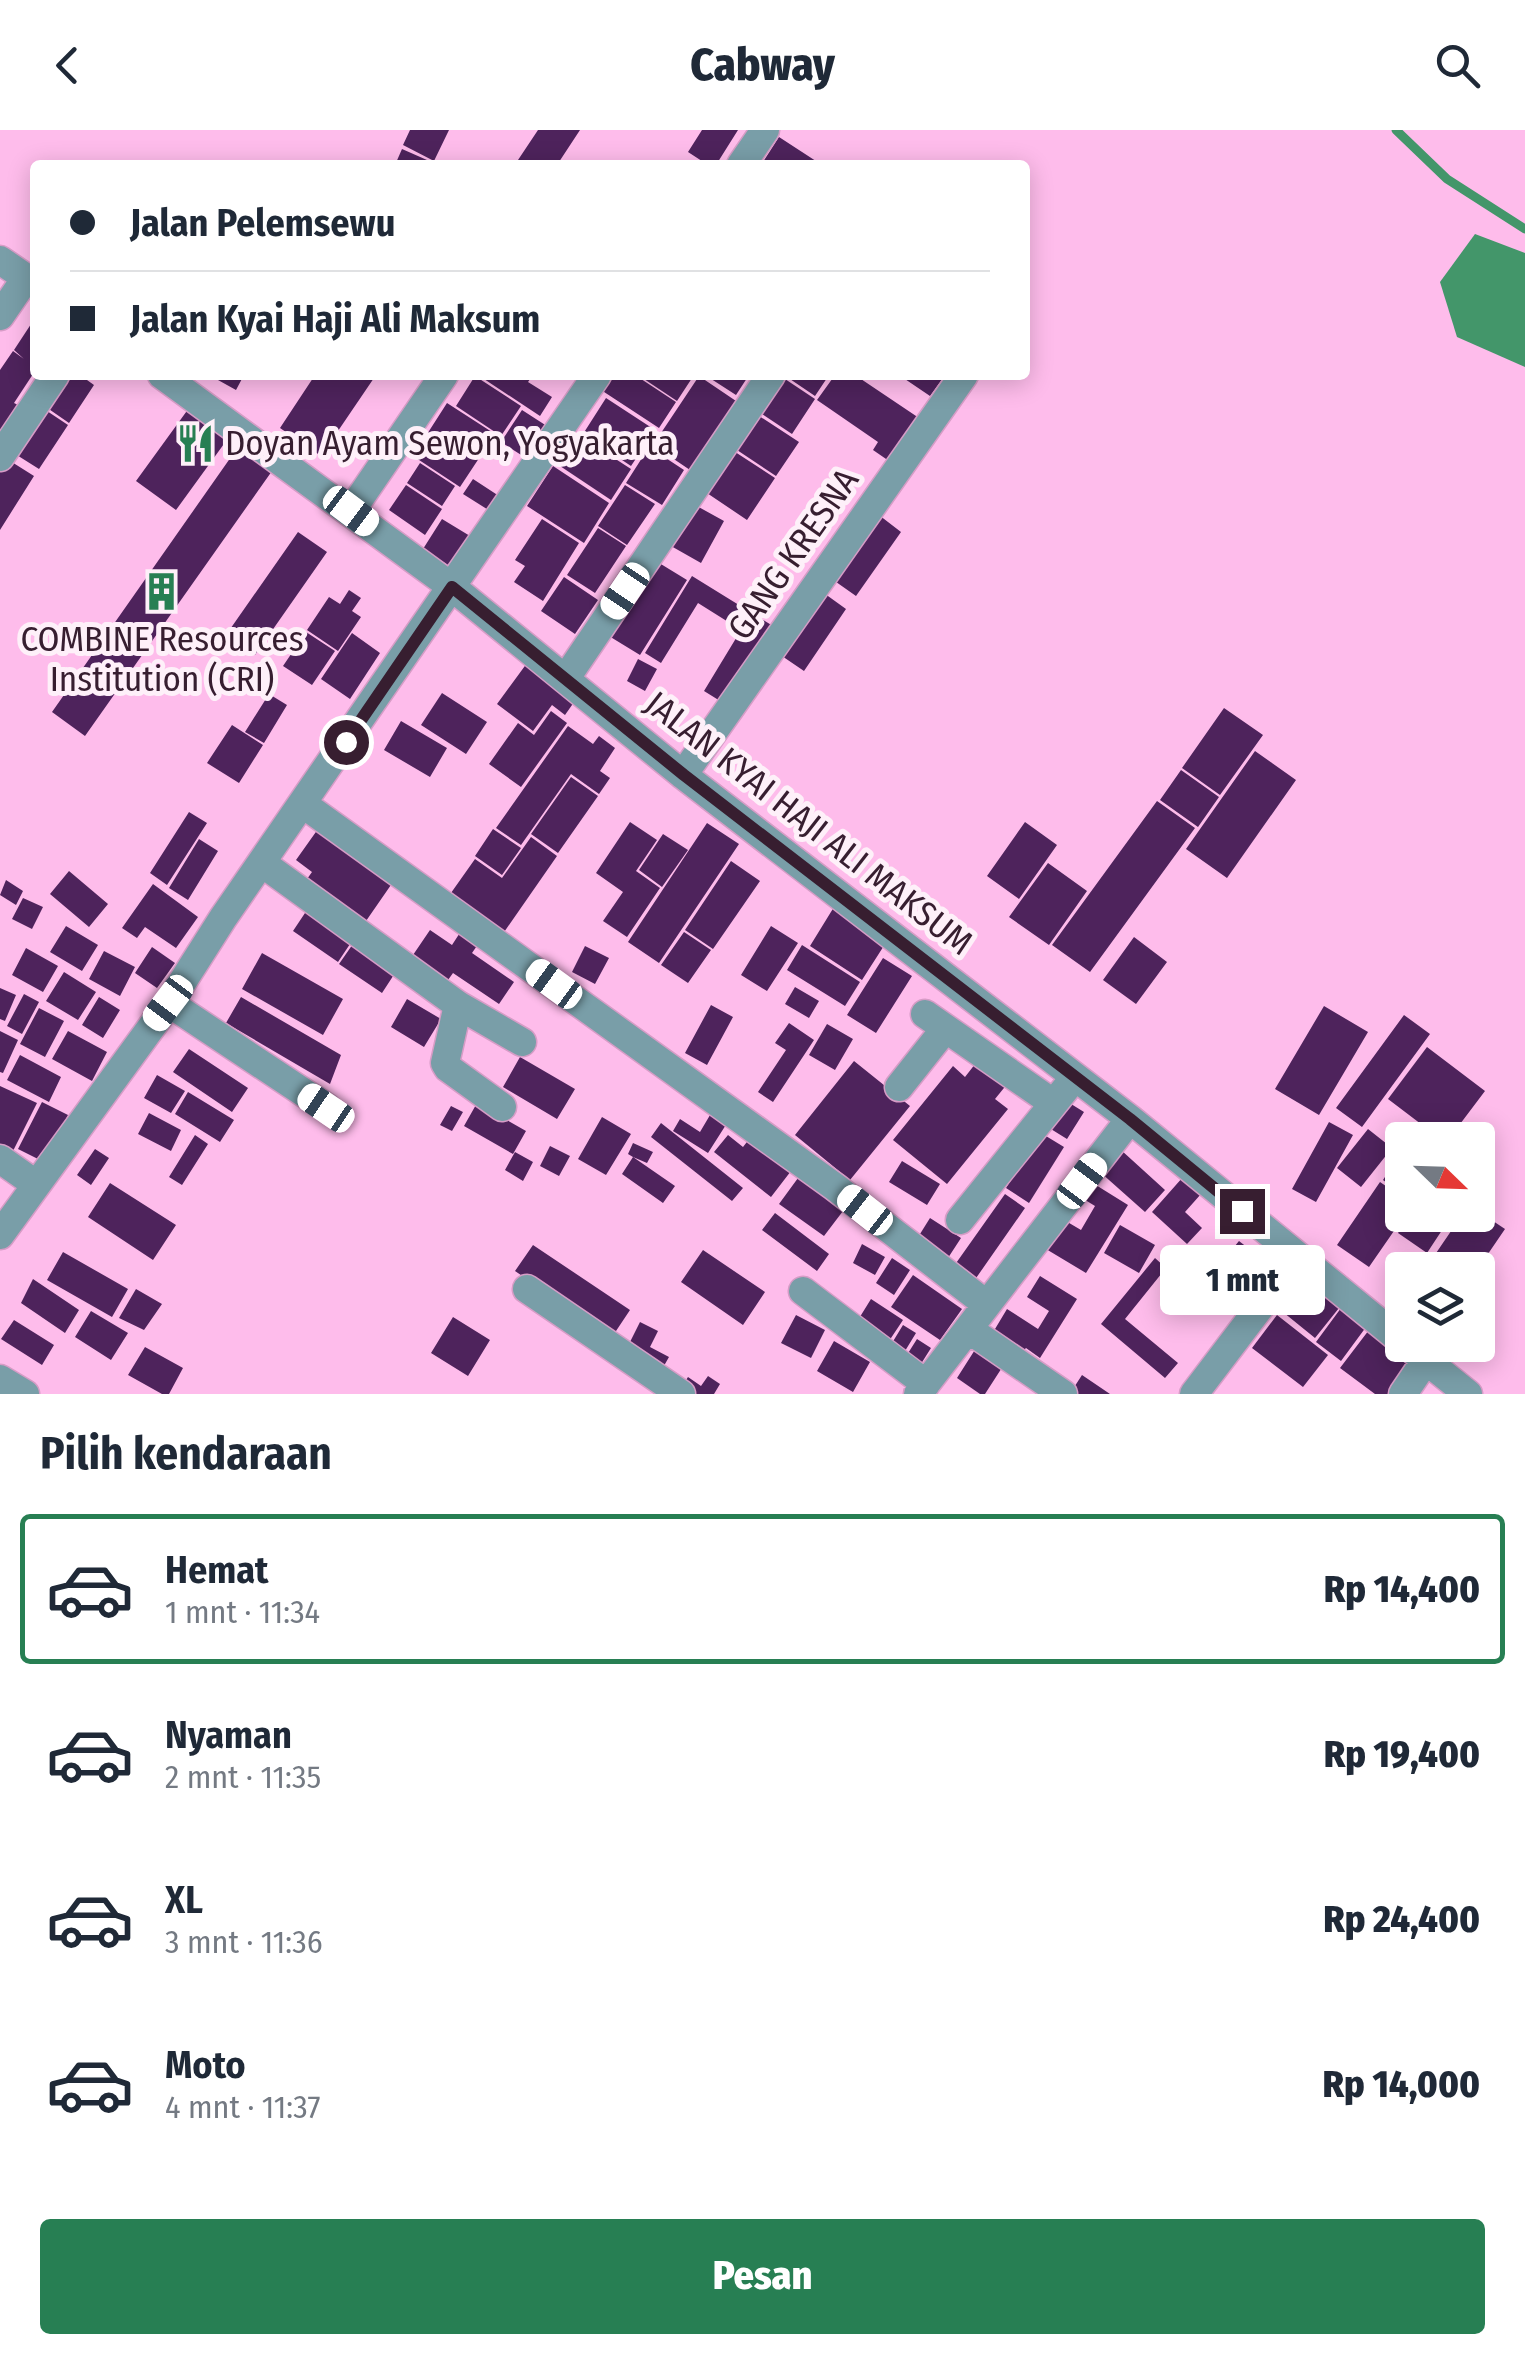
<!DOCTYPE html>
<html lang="id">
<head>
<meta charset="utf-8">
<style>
  :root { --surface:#fff; --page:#f6f6f7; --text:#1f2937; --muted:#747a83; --line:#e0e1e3; --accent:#277f53 }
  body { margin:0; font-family:"Fira Sans Condensed",sans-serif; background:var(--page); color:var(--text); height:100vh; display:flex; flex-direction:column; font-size:38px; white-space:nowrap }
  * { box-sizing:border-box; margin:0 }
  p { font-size:32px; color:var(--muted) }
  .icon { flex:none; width:55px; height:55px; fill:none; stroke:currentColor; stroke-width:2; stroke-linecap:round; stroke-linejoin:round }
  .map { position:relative; height:1264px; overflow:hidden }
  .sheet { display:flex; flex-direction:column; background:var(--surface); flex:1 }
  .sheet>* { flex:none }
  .banner { position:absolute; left:30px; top:30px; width:1000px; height:220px; border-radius:10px; box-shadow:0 5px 25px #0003; display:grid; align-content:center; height:220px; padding:0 40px; background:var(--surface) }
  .needle { width:65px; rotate:113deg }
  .tools { position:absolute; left:1385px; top:992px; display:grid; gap:20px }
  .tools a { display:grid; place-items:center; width:110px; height:110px; border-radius:10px; background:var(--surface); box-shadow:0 5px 25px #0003; font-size:50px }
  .end { position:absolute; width:45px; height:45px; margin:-22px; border:12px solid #371e30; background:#fff; box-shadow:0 0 0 5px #fff }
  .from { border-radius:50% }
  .bubble { position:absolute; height:70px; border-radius:10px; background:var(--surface); box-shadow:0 5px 25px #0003; font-size:32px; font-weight:800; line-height:70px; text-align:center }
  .car { position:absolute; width:30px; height:60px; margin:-30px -15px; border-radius:12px; box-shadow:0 0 8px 2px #0007; background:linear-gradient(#fff 24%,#345 0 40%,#fff 0 76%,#345 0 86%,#fff 0) }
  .banner b { display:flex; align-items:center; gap:35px; height:95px; font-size:38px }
  .banner b+b { border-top:2px solid var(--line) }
  .banner i { width:25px; height:25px; background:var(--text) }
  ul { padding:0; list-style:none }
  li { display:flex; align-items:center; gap:30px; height:150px; margin:0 20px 15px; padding:0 20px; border:5px solid transparent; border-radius:10px }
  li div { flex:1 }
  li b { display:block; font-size:38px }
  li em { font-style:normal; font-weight:800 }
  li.current { border-color:var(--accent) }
  li>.icon { width:90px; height:90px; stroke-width:1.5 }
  h2 { padding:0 40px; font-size:45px; line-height:120px }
  .primary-button { display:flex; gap:20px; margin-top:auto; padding:20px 40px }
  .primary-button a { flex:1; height:115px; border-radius:10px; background:var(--accent); color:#fff; font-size:40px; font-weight:800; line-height:115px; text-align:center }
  header { display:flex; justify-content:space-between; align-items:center; height:130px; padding:0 40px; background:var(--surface); font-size:45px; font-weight:800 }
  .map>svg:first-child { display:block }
</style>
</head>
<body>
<header><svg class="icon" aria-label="back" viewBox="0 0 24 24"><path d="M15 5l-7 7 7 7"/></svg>Cabway<svg class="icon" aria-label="search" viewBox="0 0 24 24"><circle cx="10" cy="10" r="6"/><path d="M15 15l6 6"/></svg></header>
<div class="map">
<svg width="1525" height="1264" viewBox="0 0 1525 1264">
  <rect width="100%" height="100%" fill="#febceb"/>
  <!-- water -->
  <path fill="#43966a" d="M 1475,104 L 1525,123 L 1525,237 L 1457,207 L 1440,152 Z"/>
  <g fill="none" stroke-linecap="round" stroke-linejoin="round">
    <!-- stream -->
    <path stroke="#43966a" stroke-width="9" d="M 1396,0 L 1447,49 L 1525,99"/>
  </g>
  <!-- building -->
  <path fill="#4e235c" d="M 410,0 L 449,0 L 434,31 L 403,15 Z
    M 538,0 L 580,0 L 557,35 L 525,35 L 518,30 Z
    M 702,0 L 738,0 L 716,35 L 708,35 L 688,22 Z
    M 779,7 L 822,35 L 761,35 Z
    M 402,19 L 427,30 L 424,35 L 395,35 Z
    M 35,188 L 35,241 L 14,273 L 18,275 L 0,302 L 0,240 L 13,221 L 24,229 L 14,220 Z
    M 63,245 L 80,245 L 94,255 L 69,293 L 43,275 Z
    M 209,245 L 244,245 L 236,260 Z
    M 315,245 L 376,245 L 321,326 L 280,298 Z
    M 478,245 L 533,245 L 528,252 L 552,267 L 540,286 Z
    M 607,245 L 635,245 L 676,272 L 659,298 L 598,258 Z
    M 638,245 L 694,245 L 677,271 Z
    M 705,245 L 749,245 L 736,265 Z
    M 779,245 L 815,269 L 792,304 L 756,280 Z
    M 784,245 L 829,245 L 815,266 Z
    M 835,245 L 855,245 L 919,288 L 889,331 L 873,320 L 878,312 L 817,270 Z
    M 899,245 L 945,245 L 930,266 Z
    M 475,246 L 521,276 L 501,306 L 456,276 Z
    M 699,246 L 736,271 L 690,340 L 653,315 Z
    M 606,268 L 655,300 L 631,336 L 583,304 Z
    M 447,273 L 495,304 L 460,357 L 413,326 Z
    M 41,277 L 68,295 L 39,339 L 12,322 Z
    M 189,278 L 229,307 L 176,380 L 136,351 Z
    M 522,280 L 553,300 L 532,332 L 501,312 Z
    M 753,282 L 799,312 L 776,346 L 731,316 Z
    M 580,306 L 631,339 L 611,370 L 560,336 Z
    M 238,317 L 272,341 L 85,606 L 52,582 Z
    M 649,317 L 684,340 L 662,375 L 626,353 Z
    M 729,318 L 775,348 L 747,390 L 701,359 Z
    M 7,329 L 34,346 L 0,400 L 0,340 Z
    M 420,333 L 455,356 L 442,376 L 407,353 Z
    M 553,336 L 609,373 L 584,413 L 527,376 Z
    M 473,349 L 499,366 L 490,381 L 463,364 Z
    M 406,355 L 442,379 L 425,405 L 389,380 Z
    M 625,355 L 655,374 L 627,415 L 598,396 Z
    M 695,375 L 724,391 L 701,433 L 671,416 Z
    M 875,382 L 901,402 L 856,466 L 829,447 Z
    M 442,389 L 470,406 L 451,437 L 423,419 Z
    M 542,389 L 579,413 L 543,471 L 514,452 L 525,436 L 515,430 Z
    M 598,398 L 626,416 L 595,463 L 567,445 Z
    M 298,402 L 327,422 L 255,525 L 226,505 Z
    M 651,428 L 687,450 L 640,525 L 604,503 Z
    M 692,446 L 773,496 L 725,574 L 704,561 L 741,500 L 698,473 L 661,533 L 645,523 Z
    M 564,447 L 598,470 L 575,504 L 541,481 Z
    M 349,460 L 361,468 L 352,481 L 361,487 L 338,521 L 307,500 L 329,467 L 340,474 Z
    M 821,461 L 846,479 L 804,541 L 779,524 Z
    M 306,502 L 335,521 L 312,555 L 283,536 Z
    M 352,503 L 380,523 L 350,569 L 321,549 Z
    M 530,529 L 579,565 L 565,585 L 552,575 L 533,601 L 497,574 Z
    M 638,529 L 657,539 L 645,561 L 627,551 Z
    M 442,563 L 487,592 L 466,624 L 421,595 Z
    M 269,564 L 287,575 L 264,613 L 245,602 Z
    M 1224,578 L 1263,605 L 1220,665 L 1182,638 Z
    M 551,581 L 567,593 L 521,657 L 489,634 L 518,593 L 534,605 Z
    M 401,591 L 447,618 L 430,647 L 384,620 Z
    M 232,595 L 263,615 L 239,653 L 207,633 Z
    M 568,596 L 593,614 L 599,606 L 615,618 L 600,641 L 610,648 L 599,664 L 571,644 L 521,715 L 496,698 Z
    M 1255,621 L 1296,650 L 1227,748 L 1186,719 Z
    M 1181,640 L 1219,667 L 1198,697 L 1160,670 Z
    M 571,647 L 598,666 L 558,723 L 531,704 Z
    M 1157,671 L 1195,698 L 1090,842 L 1052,815 Z
    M 189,682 L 207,693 L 167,755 L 150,743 Z
    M 630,692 L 657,710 L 636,741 L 660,758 L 627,807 L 603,791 L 623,762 L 596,743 Z
    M 1025,692 L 1057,715 L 1019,769 L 987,746 Z
    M 707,693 L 739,714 L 659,833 L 628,812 Z
    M 318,699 L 393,752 L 366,791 L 307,749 L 312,742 L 296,730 Z
    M 493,699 L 521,718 L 502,745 L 475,726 Z
    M 663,704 L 688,720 L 662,757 L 639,740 Z
    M 531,707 L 557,726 L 500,808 L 446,770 L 475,729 L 502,748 Z
    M 199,709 L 218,721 L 188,770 L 169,758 Z
    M 731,731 L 760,751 L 713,819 L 685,800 Z
    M 1048,733 L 1087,761 L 1049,815 L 1009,787 Z
    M 69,741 L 108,774 L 89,797 L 50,764 Z
    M 6,750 L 23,761 L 16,775 L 0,765 Z
    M 153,754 L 198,787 L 176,818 L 145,797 L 137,808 L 122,798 Z
    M 23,768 L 43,777 L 32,799 L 12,789 Z
    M 309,777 L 354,808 L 338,832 L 293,801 Z
    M 834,777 L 887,811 L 862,850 L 810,816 Z
    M 465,795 L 483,807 L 472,823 L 514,852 L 499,874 L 453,843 L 448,850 L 413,825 L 430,800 L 452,815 Z
    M 66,796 L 98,815 L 82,841 L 50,822 Z
    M 771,796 L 798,813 L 767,861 L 741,845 Z
    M 684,802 L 711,820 L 688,853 L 661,835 Z
    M 1134,807 L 1167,832 L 1136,874 L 1103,850 Z
    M 355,811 L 397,840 L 382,863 L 339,834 Z
    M 802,815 L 860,852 L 845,876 L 787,840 Z
    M 585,816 L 609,828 L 595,854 L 572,842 Z
    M 152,817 L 175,833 L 157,858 L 135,843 Z
    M 26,818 L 58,836 L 43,862 L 12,845 Z
    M 104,821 L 135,837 L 120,866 L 89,849 Z
    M 262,823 L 343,869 L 323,905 L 242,859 Z
    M 883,828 L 912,846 L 876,903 L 847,885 Z
    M 64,842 L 96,862 L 78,890 L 46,871 Z
    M 795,857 L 819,871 L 809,888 L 785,874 Z
    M 0,858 L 16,865 L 5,891 L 0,889 Z
    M 24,864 L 39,872 L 22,904 L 7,896 Z
    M 99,867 L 120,880 L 103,908 L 82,895 Z
    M 241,867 L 341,925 L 330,954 L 226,893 Z
    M 407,869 L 441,889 L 424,917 L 391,897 Z
    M 711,875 L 733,887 L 707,935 L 685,923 Z
    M 1324,876 L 1368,902 L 1319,985 L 1275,959 Z
    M 39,878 L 64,891 L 45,927 L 20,914 Z
    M 1404,885 L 1430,904 L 1362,997 L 1336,978 Z
    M 789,893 L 814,910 L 773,972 L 758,962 L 786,920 L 775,913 Z
    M 827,894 L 853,909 L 835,940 L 809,925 Z
    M 0,901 L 18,910 L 3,943 L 0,942 Z
    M 68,901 L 107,922 L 92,951 L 52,929 Z
    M 1427,917 L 1485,961 L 1448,1010 L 1442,1010 L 1388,969 Z
    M 189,919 L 248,958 L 232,982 L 173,942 Z
    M 20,925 L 61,947 L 49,972 L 7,950 Z
    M 520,927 L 575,959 L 557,989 L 503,957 Z
    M 979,929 L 1008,953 L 995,969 L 1008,979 L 947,1054 L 893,1010 L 953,936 L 965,947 Z
    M 854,931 L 910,976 L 850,1050 L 795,1005 Z
    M 157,945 L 185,961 L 171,983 L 144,968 Z
    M 0,956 L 37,973 L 13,1021 L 0,1014 Z
    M 188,962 L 234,990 L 220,1012 L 175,984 Z
    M 1063,969 L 1084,982 L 1067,1009 L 1046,996 Z
    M 42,972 L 68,985 L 44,1032 L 18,1019 Z
    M 477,973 L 526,1001 L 513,1024 L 464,996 Z
    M 451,976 L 463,982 L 452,1001 L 440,995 Z
    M 713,980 L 729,990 L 708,1023 L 673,1001 L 680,989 L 700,1002 Z
    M 149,983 L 181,1000 L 171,1021 L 138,1004 Z
    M 602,987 L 631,1004 L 606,1045 L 578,1029 Z
    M 1329,992 L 1353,1005 L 1316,1072 L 1292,1059 Z
    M 661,993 L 743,1058 L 732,1071 L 651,1007 Z
    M 1368,999 L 1392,1018 L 1361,1057 L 1337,1038 Z
    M 1041,1003 L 1064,1017 L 1029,1073 L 1006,1058 Z
    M 195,1005 L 208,1014 L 182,1055 L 169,1047 Z
    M 728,1005 L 743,1017 L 750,1008 L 791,1041 L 771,1067 L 714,1022 Z
    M 633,1013 L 653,1022 L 647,1033 L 633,1027 L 675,1056 L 663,1073 L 622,1044 L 633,1027 L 628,1024 Z
    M 550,1016 L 570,1026 L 559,1046 L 540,1036 Z
    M 95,1019 L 109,1028 L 91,1055 L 77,1045 Z
    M 1121,1020 L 1165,1060 L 1145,1082 L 1100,1042 Z
    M 1402,1021 L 1402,1064 L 1383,1050 Z
    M 515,1022 L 533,1032 L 523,1051 L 505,1040 Z
    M 902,1031 L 940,1054 L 927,1075 L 889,1052 Z
    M 1183,1047 L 1201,1064 L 1185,1082 L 1202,1098 L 1187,1114 L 1152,1082 Z
    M 798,1048 L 843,1081 L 824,1106 L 779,1074 Z
    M 1091,1052 L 1128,1075 L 1086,1143 L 1041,1116 L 1059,1087 L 1081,1100 L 1095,1076 L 1082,1068 Z
    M 1380,1052 L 1402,1067 L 1405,1085 L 1369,1137 L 1337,1115 Z
    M 110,1053 L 176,1095 L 153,1130 L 88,1087 Z
    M 1005,1064 L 1025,1078 L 974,1151 L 954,1136 Z
    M 1478,1081 L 1505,1099 L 1477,1140 L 1449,1140 L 1432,1129 L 1462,1085 L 1478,1085 Z
    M 775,1083 L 829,1124 L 817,1141 L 762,1100 Z
    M 1410,1085 L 1452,1085 L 1427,1123 L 1398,1103 Z
    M 930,1088 L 961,1108 L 946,1131 L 915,1112 Z
    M 1120,1095 L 1155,1115 L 1139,1143 L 1104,1123 Z
    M 1239,1111 L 1271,1136 L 1250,1164 L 1217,1138 Z
    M 862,1114 L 885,1127 L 875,1145 L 853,1133 Z
    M 533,1115 L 630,1180 L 612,1207 L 515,1141 Z
    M 703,1120 L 765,1162 L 743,1195 L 681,1152 Z
    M 1182,1120 L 1237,1161 L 1220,1183 L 1180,1154 L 1189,1142 L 1174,1131 Z
    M 63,1122 L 128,1159 L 112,1187 L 47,1150 Z
    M 892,1128 L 910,1140 L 894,1165 L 876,1153 Z
    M 1155,1128 L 1166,1138 L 1125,1189 L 1178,1233 L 1165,1248 L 1101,1194 Z
    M 1305,1142 L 1343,1173 L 1315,1208 L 1278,1178 Z
    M 913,1145 L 962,1179 L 940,1210 L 891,1177 Z
    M 1040,1146 L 1077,1169 L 1040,1228 L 1026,1218 L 1022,1222 L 992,1204 L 1007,1179 L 1038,1199 L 1049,1181 L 1027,1167 Z
    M 33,1149 L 79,1180 L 65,1203 L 21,1173 Z
    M 136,1159 L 162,1174 L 144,1200 L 119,1188 Z
    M 871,1169 L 903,1190 L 889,1211 L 858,1190 Z
    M 1344,1174 L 1369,1193 L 1341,1231 L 1316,1212 Z
    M 91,1181 L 128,1203 L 111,1230 L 75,1207 Z
    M 796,1185 L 825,1200 L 811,1228 L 781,1213 Z
    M 1277,1185 L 1328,1225 L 1303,1257 L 1252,1218 Z
    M 453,1187 L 490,1210 L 468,1246 L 431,1223 Z
    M 14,1190 L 54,1215 L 42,1235 L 1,1209 Z
    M 640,1192 L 658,1201 L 650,1217 L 669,1227 L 661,1241 L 625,1222 Z
    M 903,1195 L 916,1203 L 905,1221 L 892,1213 Z
    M 1372,1196 L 1419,1231 L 1394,1264 L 1375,1264 L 1340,1238 Z
    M 917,1209 L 931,1218 L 919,1237 L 905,1228 Z
    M 834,1211 L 870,1232 L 853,1262 L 817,1241 Z
    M 978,1215 L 1005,1233 L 985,1264 L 980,1264 L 957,1248 Z
    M 145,1217 L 183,1238 L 169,1264 L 162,1264 L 128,1245 Z
    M 1082,1245 L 1110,1264 L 1074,1264 L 1071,1262 Z
    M 708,1246 L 720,1254 L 714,1264 L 690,1264 L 681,1258 L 688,1247 L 701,1256 Z"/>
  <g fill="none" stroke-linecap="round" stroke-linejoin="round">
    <defs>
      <path id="minor" d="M 741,35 L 765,0
        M 0,130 L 35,154
        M 0,186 L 26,148
        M 162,245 L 452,457 L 683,645 L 1130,989 L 1402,1211
        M 0,327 L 55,245
        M 351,381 L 444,245
        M 566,548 L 771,245
        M 683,645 L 964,245
        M 303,674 L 835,1057 L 986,1174
        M 262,733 L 458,875 L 522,912
        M 169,873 L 327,978
        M 458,875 L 445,933 L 448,938 L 502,977
        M 925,884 L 1053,973
        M 899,957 L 945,899
        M 0,1029 L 34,1053
        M 960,1090 L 1075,947
        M 0,1105 L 169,873 L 223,788 L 597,245
        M 527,1159 L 681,1264
        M 803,1161 L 926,1254
        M 968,1199 L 1063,1264
        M 1407,1215 L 1468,1264
        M 0,1249 L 25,1264
        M 918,1264 L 1130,989
        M 1194,1264 L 1298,1127
        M 1403,1264 L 1426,1230"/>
    </defs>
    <!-- minor casing -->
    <use href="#minor" stroke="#d69cc6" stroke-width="31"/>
    <!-- minor -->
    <use href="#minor" stroke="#799ea8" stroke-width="28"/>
  </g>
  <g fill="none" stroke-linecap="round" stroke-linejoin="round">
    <!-- route -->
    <path stroke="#371e30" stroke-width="12" d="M 346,612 L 452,457 L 684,645 L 1130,989 L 1242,1081"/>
  </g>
  <!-- icons -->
  <defs>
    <symbol id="restaurant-bare" viewBox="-9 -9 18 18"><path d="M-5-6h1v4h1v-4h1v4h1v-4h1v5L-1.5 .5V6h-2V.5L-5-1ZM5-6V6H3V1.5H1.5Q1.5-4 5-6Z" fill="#277f53" stroke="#fef0f9" stroke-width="2.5" paint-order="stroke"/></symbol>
    <symbol id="building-bare" viewBox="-9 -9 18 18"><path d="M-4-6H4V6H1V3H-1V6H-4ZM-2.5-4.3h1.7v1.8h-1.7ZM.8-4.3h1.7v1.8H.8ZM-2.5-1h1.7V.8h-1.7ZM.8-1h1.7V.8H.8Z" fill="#277f53" stroke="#fef0f9" stroke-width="2.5" paint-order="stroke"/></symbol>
  </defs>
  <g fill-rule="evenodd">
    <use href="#restaurant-bare" x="168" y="286" width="55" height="55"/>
    <use href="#building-bare" x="134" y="434" width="55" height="55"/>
  </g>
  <g text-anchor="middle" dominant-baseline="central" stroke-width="10" stroke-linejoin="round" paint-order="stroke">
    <!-- poi labels -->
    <g font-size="35" fill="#371e30" stroke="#fef0f9" text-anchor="start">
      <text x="225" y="313">Doyan Ayam Sewon, Yogyakarta</text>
      <text x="162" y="509" text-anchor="middle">COMBINE Resources<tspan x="162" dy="40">Institution (CRI)</tspan></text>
    </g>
    <!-- street labels -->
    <g font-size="35" fill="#371e30" stroke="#fef0f9">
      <text transform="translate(793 424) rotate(-55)">GANG KRESNA</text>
      <text transform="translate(809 693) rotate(38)">JALAN KYAI HAJI ALI MAKSUM</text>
    </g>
  </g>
</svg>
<div class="tools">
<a><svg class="needle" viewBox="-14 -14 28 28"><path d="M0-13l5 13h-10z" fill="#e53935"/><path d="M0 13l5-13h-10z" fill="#747a83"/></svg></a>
<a><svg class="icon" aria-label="layers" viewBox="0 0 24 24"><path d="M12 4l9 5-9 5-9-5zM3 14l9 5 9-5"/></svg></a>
</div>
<i class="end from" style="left:346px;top:612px"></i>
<i class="end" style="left:1242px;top:1081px"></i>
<div class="bubble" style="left:1160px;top:1115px;width:165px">1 mnt</div>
<i class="car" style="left:351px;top:381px;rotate:127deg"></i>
<i class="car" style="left:625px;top:461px;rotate:214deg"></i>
<i class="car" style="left:554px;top:854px;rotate:306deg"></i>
<i class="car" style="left:168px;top:873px;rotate:217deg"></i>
<i class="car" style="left:326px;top:978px;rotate:304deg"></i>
<i class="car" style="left:1082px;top:1051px;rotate:37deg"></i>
<i class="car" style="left:865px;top:1080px;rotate:308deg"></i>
<div class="banner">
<b><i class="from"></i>Jalan Pelemsewu</b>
<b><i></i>Jalan Kyai Haji Ali Maksum</b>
</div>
</div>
<section class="sheet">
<h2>Pilih kendaraan</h2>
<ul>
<li class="current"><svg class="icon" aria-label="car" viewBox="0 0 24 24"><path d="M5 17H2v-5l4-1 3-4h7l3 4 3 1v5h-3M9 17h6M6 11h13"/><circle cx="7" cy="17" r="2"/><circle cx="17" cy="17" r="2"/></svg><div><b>Hemat</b><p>1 mnt · 11:34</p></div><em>Rp 14,400</em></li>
<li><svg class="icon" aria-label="car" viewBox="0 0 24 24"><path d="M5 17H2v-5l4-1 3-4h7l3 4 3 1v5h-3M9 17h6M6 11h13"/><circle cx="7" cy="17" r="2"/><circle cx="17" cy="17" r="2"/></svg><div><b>Nyaman</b><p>2 mnt · 11:35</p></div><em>Rp 19,400</em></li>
<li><svg class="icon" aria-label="car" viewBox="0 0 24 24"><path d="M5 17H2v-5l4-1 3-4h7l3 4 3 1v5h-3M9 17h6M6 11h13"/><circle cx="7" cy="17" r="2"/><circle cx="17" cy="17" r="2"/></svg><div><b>XL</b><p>3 mnt · 11:36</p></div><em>Rp 24,400</em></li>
<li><svg class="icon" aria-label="car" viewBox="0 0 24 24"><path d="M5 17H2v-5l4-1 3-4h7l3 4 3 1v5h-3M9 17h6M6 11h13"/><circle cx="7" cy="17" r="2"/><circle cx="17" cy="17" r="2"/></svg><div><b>Moto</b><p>4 mnt · 11:37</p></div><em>Rp 14,000</em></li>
</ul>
<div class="primary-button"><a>Pesan</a></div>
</section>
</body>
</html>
